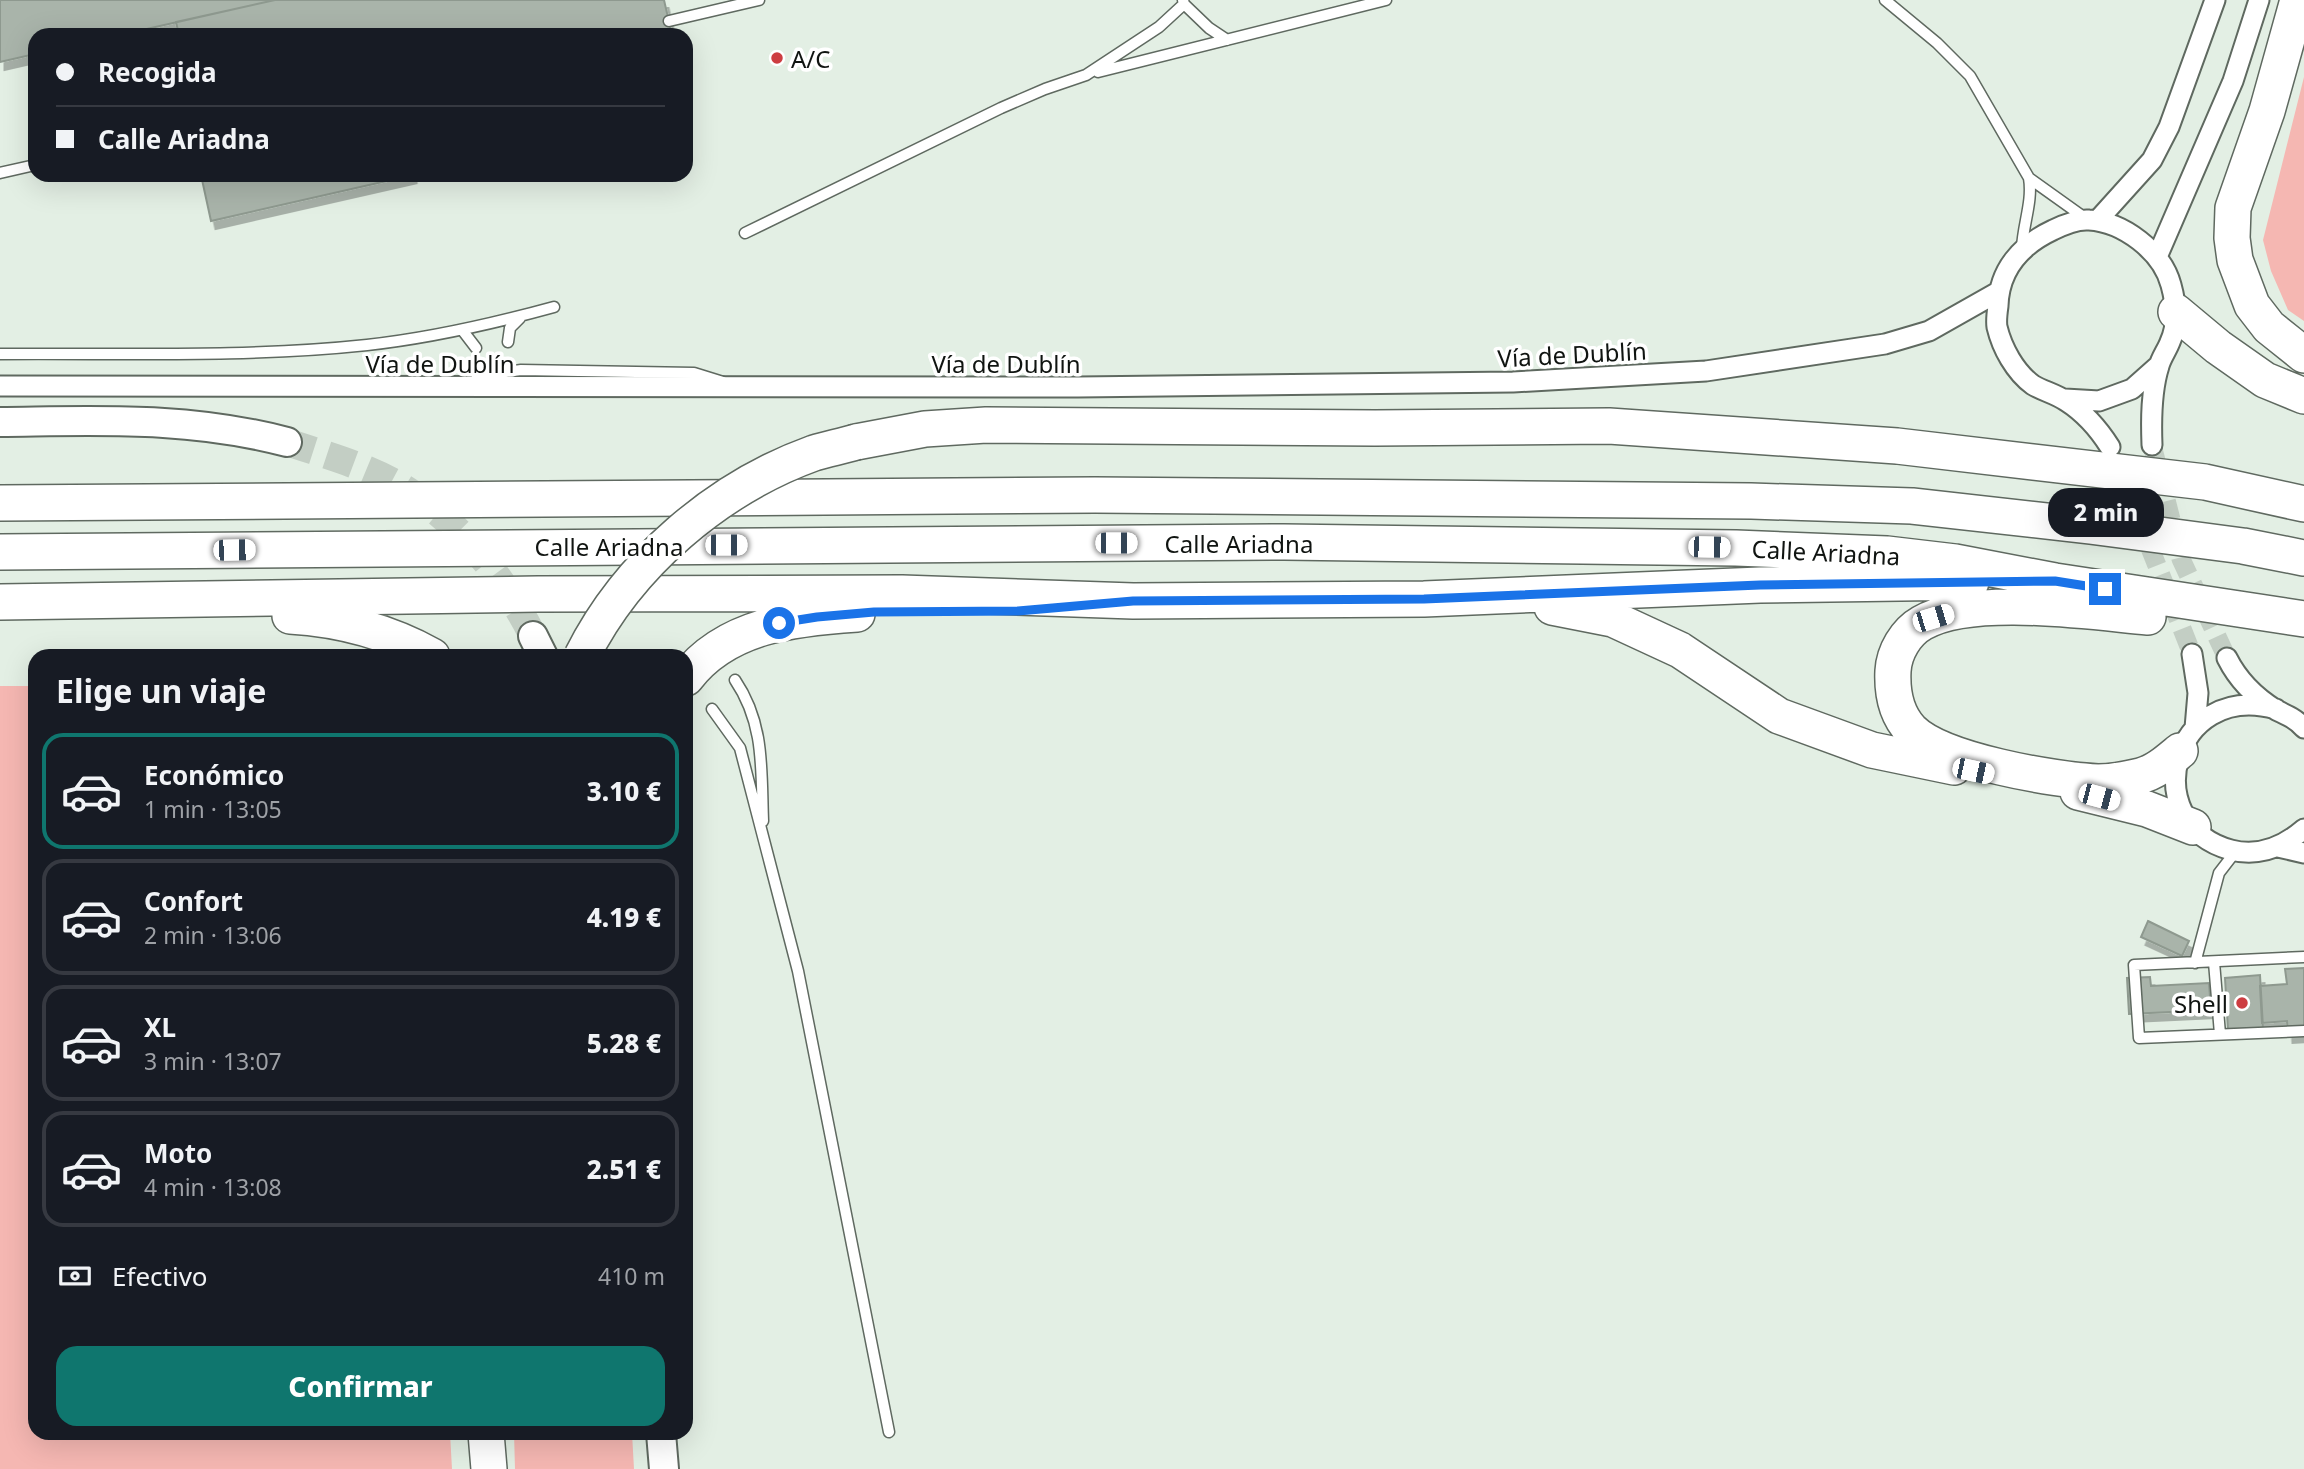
<!DOCTYPE html>
<html lang="es">
<head>
<meta charset="utf-8">
<style>
  :root { --surface:#171b24; --page:#20242c; --text:#f1f3f6; --muted:#9ea1a6; --line:#363941; --accent:#0f766e }
  body { margin:0; font-family:"Noto Sans",sans-serif; background:var(--page); color:var(--text); height:100vh; display:flex; flex-direction:column; font-size:26px; white-space:nowrap }
  * { box-sizing:border-box; margin:0 }
  p { font-size:23px; color:var(--muted) }
  .icon { flex:none; width:38px; height:38px; fill:none; stroke:currentColor; stroke-width:2; stroke-linecap:round; stroke-linejoin:round }
  .map { position:relative; flex:1; overflow:hidden }
  .drawer { position:absolute; left:28px; top:649px; width:665px; height:791px; display:flex; flex-direction:column; background:var(--surface); border-radius:21px; box-shadow:0 7px 28px #0002 }
  .drawer>* { flex:none }
  .top-card { position:absolute; left:28px; top:28px; width:665px; height:154px; border-radius:21px; box-shadow:0 7px 28px #0002; display:grid; align-content:center; height:154px; padding:0 28px; background:var(--surface) }
  .end { position:absolute; width:32px; height:32px; margin:-16px; border:9px solid #1a73e8; background:#fff; box-shadow:0 0 0 4px #fff }
  .from { border-radius:50% }
  .bubble { position:absolute; height:49px; border-radius:21px; background:var(--surface); box-shadow:0 7px 28px #0002; font-size:23px; font-weight:800; line-height:49px; text-align:center }
  .car { position:absolute; width:21px; height:42px; margin:-21px -10px; border-radius:9px; box-shadow:0 0 5px 2px #0007; background:linear-gradient(#fff 24%,#345 0 40%,#fff 0 76%,#345 0 86%,#fff 0) }
  .top-card b { display:flex; align-items:center; gap:24px; height:66px; font-size:26px }
  .top-card b+b { border-top:2px solid var(--line) }
  .top-card i { width:18px; height:18px; background:var(--text) }
  ul { padding:0; list-style:none }
  li { display:flex; align-items:center; gap:21px; height:116px; margin:0 14px 10px; padding:0 14px; border:4px solid var(--line); border-radius:21px }
  li div { flex:1 }
  li b { display:block; font-size:26px }
  li em { font-style:normal; font-weight:800 }
  li.current { border-color:var(--accent) }
  li>.icon { width:63px; height:63px; stroke-width:1.5 }
  h2 { padding:0 28px; font-size:32px; line-height:84px }
  .pay { display:flex; align-items:center; gap:18px; height:77px; padding:0 28px; font-size:26px }
  .pay p { margin-inline-start:auto }
  .cta { display:flex; gap:14px; margin-top:auto; padding:14px 28px }
  .cta a { flex:1; height:80px; border-radius:21px; background:var(--accent); color:#fff; font-size:28px; font-weight:800; line-height:80px; text-align:center }
  .map>svg:first-child { display:block }
</style>
</head>
<body>
<div class="map">
<svg width="2304" height="1469" viewBox="0 0 2304 1469">
  <defs>
    <filter id="shadow"><feDropShadow dx="4.5" dy="8" stdDeviation="0" flood-color="#0004"/></filter>
  </defs>
  <rect width="100%" height="100%" fill="#e3efe4"/>
  <!-- green -->
  <path fill="#f5b7b2" d="M 2304,77 L 2304,321 L 2288,310 L 2271,271 L 2263,240 Z
    M 0,686 L 35,686 L 35,1433 L 450,1433 L 452,1469 L 0,1469 Z
    M 514,1433 L 632,1433 L 634,1469 L 515,1469 Z"/>
  <!-- building -->
  <path fill="#a9b4aa" stroke="#8e998f" stroke-width="2" filter="url(#shadow)" d="M 0,0 L 275,0 L 120,35 L 35,35 L 35,54 L 0,62 Z
    M 275,0 L 664,0 L 672,35 L 179,35 L 176,22 Z
    M 201,175 L 413,175 L 211,221 Z
    M 2148,921 L 2189,941 L 2182,956 L 2141,937 Z
    M 2304,968 L 2304,1034 L 2288,1035 L 2287,1021 L 2262,1023 L 2260,986 L 2287,984 L 2285,969 Z
    M 2260,975 L 2263,1028 L 2228,1030 L 2225,978 Z
    M 2150,977 L 2151,986 L 2209,983 L 2211,1010 L 2129,1014 L 2127,978 Z"/>
  <g fill="none" stroke-linecap="round" stroke-linejoin="round">
    <!-- street-tunnel -->
    <path stroke="#c3cec4" stroke-width="19" stroke-dasharray="19 10" stroke-linecap="butt" d="M 2152,445 L 2181,559 L 2227,658
      M 2118,467 L 2192,654"/>
    <!-- secondary-tunnel -->
    <path stroke="#c3cec4" stroke-width="28" stroke-dasharray="28 14" stroke-linecap="butt" d="M 287,442 C 322,454 360,464 393,482 C 455,516 502,574 533,636"/>
    <defs>
      <path id="lane" d="M 1885,0 L 1937,43 L 1970,76 L 2029,178 C 2033,201 2023,224 2022,248
        M 1184,4 L 1209,28 L 1227,40
        M 669,21 L 759,0
        M 1098,72 L 1386,0
        M 0,173 L 35,165
        M 2029,178 L 2085,218
        M 745,233 L 1001,108 L 1045,89 L 1086,75 L 1159,27 L 1184,4 L 1183,0
        M 463,331 L 476,348
        M 508,342 L 510,328 L 520,318
        M 0,354 C 122,353 245,358 367,345 C 431,338 492,324 554,307
        M 475,380 L 498,373 L 521,370 L 694,373 L 723,382
        M 735,680 C 765,724 761,770 763,821
        M 712,709 L 740,748 L 798,971 L 889,1432
        M 2304,957 L 2134,965 L 2139,1038 L 2304,1031
        M 2214,962 L 2220,1034
        M 2195,963 L 2219,873 L 2236,851"/>
      <path id="street" d="M 2097,221 L 2152,160 L 2169,127 L 2215,0
        M 2157,257 L 2233,81 L 2259,0
        M 0,386 L 1078,387 L 1513,382 L 1706,371 L 1885,344 L 1929,331 L 1998,292
        M 2065,399 L 2099,401 L 2132,389 L 2159,365
        M 2110,447 C 2098,428 2085,413 2066,401 C 2056,394 2043,391 2033,385 C 2015,372 2002,348 1997,327 C 1996,321 1997,313 1998,306 C 1999,270 2021,245 2053,230 C 2063,225 2077,219 2089,220 C 2123,222 2162,251 2171,285 C 2176,303 2178,325 2170,342 C 2167,350 2161,358 2159,366 C 2151,391 2151,419 2152,445
        M 2192,654 L 2198,693 L 2195,728
        M 2227,658 C 2238,680 2255,697 2276,710 C 2287,715 2296,719 2304,728
        M 2276,709 C 2171,680 2136,824 2231,850 C 2258,857 2283,847 2304,829
        M 2278,847 L 2304,853"/>
      <path id="secondary" d="M 0,422 C 100,421 188,416 287,442
        M 533,636 L 543,656
        M 661,1433 L 664,1469"/>
      <path id="highway" d="M 2298,0 L 2267,111 L 2233,208 L 2232,238 L 2235,260 L 2252,305 L 2269,327 L 2304,355
        M 2176,312 L 2218,347 L 2265,380 L 2304,396
        M 856,442 L 925,429 L 986,425 L 1375,428 L 1609,426 L 1897,446 L 2205,482 L 2304,504
        M 0,503 L 1095,495 L 1751,501 L 1912,506 L 2091,526 L 2243,546 L 2304,558
        M 0,552 L 1284,542 L 1736,548 L 1887,554 L 1955,562 L 2055,581 L 2304,619
        M 0,602 L 538,594 L 902,593 L 1133,601 L 1424,599 L 1760,585 L 1971,582
        M 1552,607 L 1613,619 L 1680,650 L 1779,716 L 1872,750 L 1954,767
        M 290,616 C 341,619 387,631 432,656
        M 2148,617 C 2091,612 1971,594 1922,623 C 1906,632 1894,652 1893,671 C 1892,692 1896,714 1911,730 C 1942,761 2054,780 2098,782 C 2111,782 2127,779 2140,776 C 2156,772 2168,761 2180,751
        M 686,678 C 726,625 795,618 857,614
        M 2078,792 L 2147,809 L 2193,827
        M 486,1433 L 489,1469"/>
    </defs>
    <!-- lane casing -->
    <use href="#lane" stroke="#5f6960" stroke-width="13"/>
    <!-- street casing -->
    <use href="#street" stroke="#5f6960" stroke-width="23"/>
    <!-- secondary casing -->
    <use href="#secondary" stroke="#5f6960" stroke-width="32"/>
    <!-- highway casing -->
    <use href="#highway" stroke="#5f6960" stroke-width="38"/>
    <!-- lane -->
    <use href="#lane" stroke="#fff" stroke-width="10"/>
    <!-- street -->
    <use href="#street" stroke="#fff" stroke-width="19"/>
    <!-- secondary -->
    <use href="#secondary" stroke="#fff" stroke-width="28"/>
    <!-- highway -->
    <use href="#highway" stroke="#fff" stroke-width="35"/>
    <defs>
      <path id="highway-bridge" d="M 582,656 C 628,564 717,488 814,453 C 828,449 842,446 856,442"/>
    </defs>
    <!-- highway-bridge casing -->
    <use href="#highway-bridge" stroke="#5f6960" stroke-width="38" stroke-linecap="butt"/>
    <!-- highway-bridge -->
    <use href="#highway-bridge" stroke="#fff" stroke-width="35"/>
  </g>
  <g fill="none" stroke-linecap="round" stroke-linejoin="round">
    <!-- route -->
    <path stroke="#1a73e8" stroke-width="9" d="M 779,623 L 817,617 L 874,612 L 1018,611 L 1133,601 L 1424,599 L 1760,585 L 2055,581 L 2105,589"/>
  </g>
  <!-- markers -->
  <g fill="#cd3d41" stroke="#fff" stroke-width="2.5">
    <circle cx="777" cy="58" r="7"/>
    <circle cx="2242" cy="1003" r="7"/>
  </g>
  <g text-anchor="middle" dominant-baseline="central" stroke-width="7" stroke-linejoin="round" paint-order="stroke">
    <!-- poi labels -->
    <g font-size="24" fill="#101411" stroke="#fff" text-anchor="start">
      <text x="791" y="58">A/C</text>
      <text x="2228" y="1003" text-anchor="end">Shell</text>
    </g>
    <!-- street labels -->
    <g font-size="24" fill="#101411" stroke="#fff">
      <text transform="translate(1572 354) rotate(-3)">Vía de Dublín</text>
      <text x="440" y="363">Vía de Dublín</text>
      <text x="1006" y="363">Vía de Dublín</text>
      <text x="1239" y="543">Calle Ariadna</text>
      <text x="609" y="546">Calle Ariadna</text>
      <text transform="translate(1826 552) rotate(3)">Calle Ariadna</text>
    </g>
  </g>
</svg>
<i class="end from" style="left:779px;top:623px"></i>
<i class="end" style="left:2105px;top:589px"></i>
<div class="bubble" style="left:2048px;top:488px;width:116px">2 min</div>
<i class="car" style="left:1116px;top:543px;rotate:90deg"></i>
<i class="car" style="left:726px;top:545px;rotate:90deg"></i>
<i class="car" style="left:1709px;top:547px;rotate:91deg"></i>
<i class="car" style="left:234px;top:550px;rotate:89deg"></i>
<i class="car" style="left:1933px;top:618px;rotate:73deg"></i>
<i class="car" style="left:1973px;top:771px;rotate:102deg"></i>
<i class="car" style="left:2099px;top:797px;rotate:105deg"></i>
<div class="top-card">
<b><i class="from"></i>Recogida</b>
<b><i></i>Calle Ariadna</b>
</div>
<section class="drawer">
<h2>Elige un viaje</h2>
<ul>
<li class="current"><svg class="icon" aria-label="car" viewBox="0 0 24 24"><path d="M5 17H2v-5l4-1 3-4h7l3 4 3 1v5h-3M9 17h6M6 11h13"/><circle cx="7" cy="17" r="2"/><circle cx="17" cy="17" r="2"/></svg><div><b>Económico</b><p>1 min · 13:05</p></div><em>3.10 €</em></li>
<li><svg class="icon" aria-label="car" viewBox="0 0 24 24"><path d="M5 17H2v-5l4-1 3-4h7l3 4 3 1v5h-3M9 17h6M6 11h13"/><circle cx="7" cy="17" r="2"/><circle cx="17" cy="17" r="2"/></svg><div><b>Confort</b><p>2 min · 13:06</p></div><em>4.19 €</em></li>
<li><svg class="icon" aria-label="car" viewBox="0 0 24 24"><path d="M5 17H2v-5l4-1 3-4h7l3 4 3 1v5h-3M9 17h6M6 11h13"/><circle cx="7" cy="17" r="2"/><circle cx="17" cy="17" r="2"/></svg><div><b>XL</b><p>3 min · 13:07</p></div><em>5.28 €</em></li>
<li><svg class="icon" aria-label="car" viewBox="0 0 24 24"><path d="M5 17H2v-5l4-1 3-4h7l3 4 3 1v5h-3M9 17h6M6 11h13"/><circle cx="7" cy="17" r="2"/><circle cx="17" cy="17" r="2"/></svg><div><b>Moto</b><p>4 min · 13:08</p></div><em>2.51 €</em></li>
</ul>
<div class="pay"><svg class="icon" aria-label="cash" viewBox="0 0 24 24"><path d="M3 7h18v10H3z"/><circle cx="12" cy="12" r="2"/></svg>Efectivo<p>410 m</p></div>
<div class="cta"><a>Confirmar</a></div>
</section>
</div>
</body>
</html>
